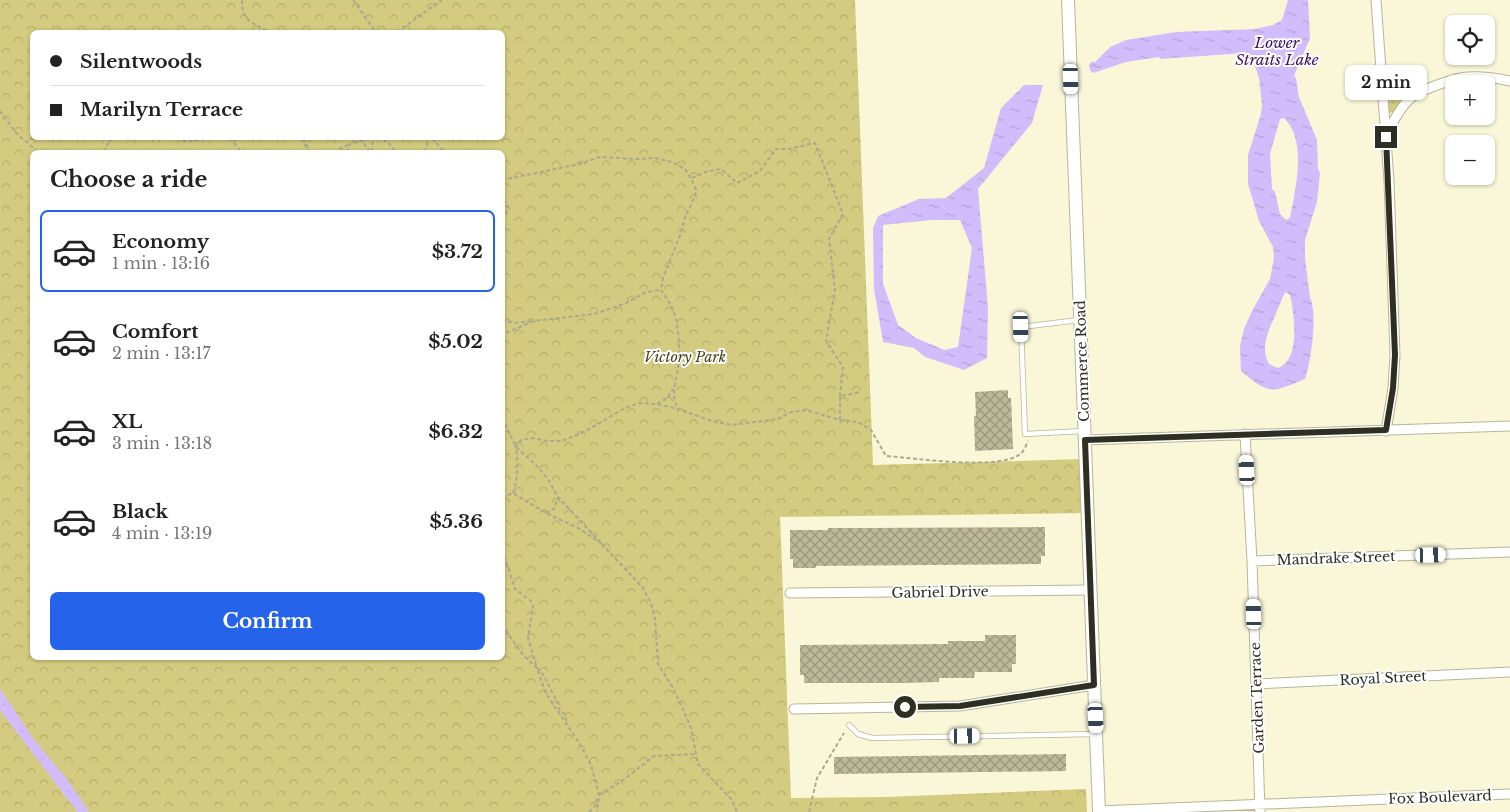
<!DOCTYPE html>
<html lang="en">
<head>
<meta charset="utf-8">
<style>
  :root { --surface:#fff; --page:#f2f2f2; --text:#222; --muted:#767676; --line:#e0e0e0; --accent:#2563eb }
  body { margin:0; font-family:"Libre Baskerville",serif; background:var(--page); color:var(--text); height:100vh; display:flex; flex-direction:column; font-size:19px; white-space:nowrap }
  * { box-sizing:border-box; margin:0 }
  p { font-size:16px; color:var(--muted) }
  .icon { flex:none; width:28px; height:28px; fill:none; stroke:currentColor; stroke-width:2; stroke-linecap:round; stroke-linejoin:round }
  .map { position:relative; flex:1; overflow:hidden }
  .sheet { position:absolute; left:30px; top:150px; width:475px; height:510px; display:flex; flex-direction:column; background:var(--surface); border-radius:8px; box-shadow:0 1px 4px #0004 }
  .sheet>* { flex:none }
  .hud { position:absolute; left:30px; top:30px; width:475px; height:110px; border-radius:8px; box-shadow:0 1px 4px #0004; display:grid; align-content:center; height:110px; padding:0 20px; background:var(--surface) }
  .tools { position:absolute; left:1445px; top:15px; display:grid; gap:10px }
  .tools a { display:grid; place-items:center; width:50px; height:50px; border-radius:8px; background:var(--surface); box-shadow:0 1px 4px #0004; font-size:25px }
  .end { position:absolute; width:22px; height:22px; margin:-11px; border:6px solid #2f2e22; background:#fff; box-shadow:0 0 0 2px #fff }
  .from { border-radius:50% }
  .bubble { position:absolute; height:35px; border-radius:8px; background:var(--surface); box-shadow:0 1px 4px #0004; font-size:16px; font-weight:700; line-height:35px; text-align:center }
  .car { position:absolute; width:15px; height:30px; margin:-15px -8px; border-radius:6px; box-shadow:0 0 4px 1px #0007; background:linear-gradient(#fff 24%,#345 0 40%,#fff 0 76%,#345 0 86%,#fff 0) }
  .hud b { display:flex; align-items:center; gap:18px; height:48px; font-size:19px }
  .hud b+b { border-top:1px solid var(--line) }
  .hud i { width:12px; height:12px; background:var(--text) }
  ul { padding:0; list-style:none }
  li { display:flex; align-items:center; gap:15px; height:82px; margin:0 10px 8px; padding:0 10px; border:2px solid transparent; border-radius:8px }
  li div { flex:1 }
  li b { display:block; font-size:19px }
  li em { font-style:normal; font-weight:700 }
  li.selected { border-color:var(--accent) }
  li>.icon { width:45px; height:45px; stroke-width:1.5 }
  h2 { padding:0 20px; font-size:22px; line-height:60px }
  .button { display:flex; gap:10px; margin-top:auto; padding:10px 20px }
  .button a { flex:1; height:58px; border-radius:8px; background:var(--accent); color:#fff; font-size:20px; font-weight:700; line-height:58px; text-align:center }
  .map>svg:first-child { display:block }
</style>
</head>
<body>
<div class="map">
<svg width="1510" height="812" viewBox="0 0 1510 812">
  <defs>
    <pattern id="grass-dots" width="8" height="8" patternUnits="userSpaceOnUse" patternTransform="scale(1.25)"><rect width="8" height="8" fill="#d3cb7f"/><path d="M2 2h.1M6 6h.1" fill="none" stroke="#b5af6d" stroke-width="1.8" stroke-linecap="round"/></pattern>
    <pattern id="park-crowns" width="20" height="18" patternUnits="userSpaceOnUse" patternTransform="scale(1.25)"><rect width="20" height="18" fill="#d3cb7f"/><path d="M2 6a3 3 0 1 1 6 0M12 15a3 3 0 1 1 6 0" fill="none" stroke="#b5af6d"/></pattern>
    <pattern id="water-ripples" width="26" height="14" patternUnits="userSpaceOnUse" patternTransform="scale(1.25)"><rect width="26" height="14" fill="#d3bcfb"/><path d="M2 4q2-2 4 0t4 0M15 11q2-2 4 0t4 0" fill="none" stroke="#b5a2d7"/></pattern>
    <pattern id="building-cross-hatch" width="8" height="8" patternUnits="userSpaceOnUse" patternTransform="scale(1.25)"><rect width="8" height="8" fill="#bcb99b"/><path d="M0 0l8 8M0 8l8-8" fill="none" stroke="#99977e"/></pattern>
  </defs>
  <rect width="100%" height="100%" fill="#f9f7d8"/>
  <!-- grass -->
  <path fill="url(#grass-dots)" d="M 1396,87 L 1408,91 L 1408,95 L 1393,112 L 1389,113 L 1388,112 C 1388,102 1384,89 1396,87 Z"/>
  <!-- park -->
  <path fill="url(#park-crowns)" fill-rule="evenodd" d="M 0,0 L 855,0 L 873,465 L 1085,459 L 1086,513 L 780,517 L 791,798 L 886,797 L 1086,789 L 1087,812 L 0,812 ZM 32,32 L 502,32 L 502,138 L 32,138 ZM 32,152 L 502,152 L 502,658 L 32,658 Z"/>
  <!-- water -->
  <path fill="url(#water-ripples)" fill-rule="evenodd" d="M 1288,0 L 1308,0 L 1310,38 L 1294,76 L 1296,78 L 1299,97 L 1317,140 L 1318,169 L 1320,173 L 1317,202 L 1305,240 L 1305,258 L 1310,298 C 1318,312 1311,362 1305,379 C 1272,393 1269,395 1241,371 L 1240,346 L 1244,329 L 1252,311 L 1270,279 L 1274,258 L 1273,247 L 1259,221 L 1248,184 L 1248,155 L 1261,114 L 1262,105 L 1259,78 L 1252,57 L 1244,53 L 1160,59 L 1159,57 L 1126,62 L 1093,73 L 1090,70 L 1089,65 L 1091,62 L 1095,62 L 1110,47 L 1126,40 L 1176,32 L 1255,29 L 1273,25 L 1282,20 ZM 1284,118 C 1308,141 1295,190 1290,218 L 1286,220 L 1280,214 L 1275,192 L 1272,189 L 1270,154 L 1280,119 ZM 1286,292 L 1290,295 C 1294,313 1301,360 1278,368 L 1269,364 C 1258,345 1273,323 1279,306 C 1282,301 1282,296 1286,292 Z
    M 1024,85 L 1043,85 L 1032,123 L 978,189 L 988,308 L 987,358 L 964,370 L 925,357 L 914,348 L 883,342 L 874,289 L 873,228 L 878,216 L 919,199 L 946,198 L 984,168 L 1001,108 ZM 931,220 L 960,220 L 972,248 L 958,347 L 944,350 L 916,338 L 898,325 L 883,284 L 883,225 Z
    M 0,692 L 31,739 L 65,780 L 87,812 L 80,812 L 0,707 Z"/>
  <g fill="none" stroke-linecap="round" stroke-linejoin="round">
    <!-- stream -->
    <path stroke="#d3bcfb" stroke-width="4" d="M 0,692 L 31,739 L 65,780 L 87,812
      M 0,707 L 80,812"/>
  </g>
  <!-- building -->
  <path fill="url(#building-cross-hatch)" d="M 1008,390 L 1008,398 L 1011,398 L 1013,449 L 975,451 L 974,416 L 976,416 L 975,392 Z
    M 1045,527 L 1045,556 L 1041,556 L 1041,564 L 816,566 L 816,568 L 793,568 L 793,559 L 790,559 L 790,530 L 828,530 L 828,528 L 865,528 Z
    M 985,635 L 1016,635 L 1016,664 L 1012,664 L 1012,672 L 975,672 L 974,678 L 939,678 L 939,682 L 902,683 L 804,683 L 804,675 L 800,675 L 800,645 L 948,644 L 948,641 L 985,641 Z
    M 1066,754 L 1066,771 L 834,774 L 834,757 Z"/>
  <g fill="none" stroke-linecap="round" stroke-linejoin="round">
    <defs>
      <path id="lane" d="M 1079,320 L 1021,327 L 1025,434 L 1083,431
        M 849,725 L 858,734 L 872,738 L 1095,734"/>
      <path id="street" d="M 1376,0 L 1389,181 L 1395,355 L 1393,388 L 1386,431
        M 1382,81 L 1403,83 L 1427,89
        M 1386,137 C 1392,123 1402,103 1415,95 C 1424,89 1457,77 1467,77 C 1481,76 1496,78 1510,81
        M 1245,434 L 1252,561 L 1260,812
        M 1085,440 L 1510,426
        M 1252,561 L 1510,552
        M 790,593 L 1091,590
        M 1256,684 L 1510,672
        M 794,709 L 960,706 L 1094,685
        M 1099,811 L 1510,794"/>
      <path id="secondary" d="M 1068,0 L 1099,812"/>
    </defs>
    <!-- lane casing -->
    <use href="#lane" stroke="#b8b698" stroke-width="6"/>
    <!-- street casing -->
    <use href="#street" stroke="#b8b698" stroke-width="11"/>
    <!-- secondary casing -->
    <use href="#secondary" stroke="#b8b698" stroke-width="14"/>
    <!-- path -->
    <path stroke="#aaa991" stroke-width="2" stroke-dasharray="4 2.5" stroke-linecap="butt" d="M 242,0 C 242,22 252,22 269,32
      M 353,0 L 376,32
      M 397,32 L 442,0
      M 0,111 L 16,133 L 38,152
      M 176,138 C 185,144 197,140 207,138
      M 230,138 L 241,152
      M 301,138 L 309,152
      M 304,138 L 308,148
      M 360,138 L 370,152
      M 384,138 L 396,152
      M 432,138 L 444,152
      M 104,152 L 110,140 L 116,138
      M 333,152 L 350,144
      M 350,152 L 348,149 L 350,144 L 372,138
      M 372,152 L 373,138
      M 424,152 L 427,146 L 427,138
      M 502,177 L 507,179 L 579,164 L 600,157 L 637,159 L 655,158 L 672,162 L 685,169 L 691,179 L 696,189 L 695,197 L 685,217 L 681,233 L 663,278 L 661,290 C 665,296 670,303 673,310 C 678,321 680,347 679,360 C 678,379 669,390 678,409
      M 692,178 L 705,172 L 721,169 L 737,183 L 760,171 L 776,149 L 789,149 L 815,143 L 843,214 L 829,239 L 835,290 L 826,341 L 843,367 L 840,396
      M 502,202 L 506,202 L 508,209 L 502,222
      M 502,320 L 514,323 L 532,321
      M 502,338 L 508,332 L 534,321 L 595,314 L 626,303 L 646,292 L 661,290
      M 657,404 L 668,397 L 673,389
      M 502,418 L 516,447 L 537,466 L 548,479 L 558,497 L 643,588 L 651,603 L 655,619 L 658,664 L 673,688 L 682,707 L 691,728 L 698,764 L 732,800 L 737,812
      M 840,420 L 840,396 L 861,392
      M 513,493 C 518,480 518,461 516,447 L 521,440 L 532,438 L 548,441 L 562,441 L 584,432 L 625,408 L 639,403 L 656,404 L 678,409 L 712,421 L 731,425 L 778,419 L 791,412 L 806,410 L 840,420 L 858,422 L 871,430 L 886,456 C 915,458 999,471 1020,454 C 1024,452 1026,445 1028,441
      M 502,498 L 513,493 L 546,513 L 580,529 L 602,544
      M 546,513 L 554,509 L 558,497
      M 502,550 L 515,589 L 530,600 L 533,605 L 528,638 L 537,668 L 544,676 L 558,704 L 560,711 L 565,714 L 567,723
      M 502,625 L 523,655 L 537,668 L 546,694 L 578,741 L 591,765 L 599,795 L 597,812
      M 599,795 L 622,781 L 654,756 L 696,754
      M 589,812 L 595,806 L 597,799
      M 809,812 L 817,778 L 844,733"/>
    <!-- lane -->
    <use href="#lane" stroke="#fff" stroke-width="4.5"/>
    <!-- street -->
    <use href="#street" stroke="#fff" stroke-width="9"/>
    <!-- secondary -->
    <use href="#secondary" stroke="#fff" stroke-width="12"/>
  </g>
  <g fill="none" stroke-linecap="round" stroke-linejoin="round">
    <!-- route -->
    <path stroke="#2f2e22" stroke-width="6" d="M 905,707 L 960,706 L 1094,685 L 1085,440 L 1386,430 L 1393,388 L 1395,355 L 1386,137"/>
  </g>
  <g text-anchor="middle" dominant-baseline="central" stroke-width="4" stroke-linejoin="round" paint-order="stroke">
    <!-- park labels -->
    <g font-size="14" font-style="italic" fill="#44401a" stroke="#fff">
      <text x="685" y="357">Victory Park</text>
    </g>
    <!-- street labels -->
    <g font-size="14" fill="#2f2e22" stroke="#fff">
      <text transform="translate(1082 361) rotate(-92)">Commerce Road</text>
      <text transform="translate(1336 558) rotate(-2)">Mandrake Street</text>
      <text transform="translate(940 592) rotate(-1)">Gabriel Drive</text>
      <text transform="translate(1383 678) rotate(-3)">Royal Street</text>
      <text transform="translate(1257 698) rotate(-92)">Garden Terrace</text>
      <text transform="translate(1440 797) rotate(-2)">Fox Boulevard</text>
    </g>
    <!-- water labels -->
    <g font-size="15" font-style="italic" fill="#3d0e68" stroke="#fff">
      <text x="1277" y="42">Lower<tspan x="1277" dy="17">Straits Lake</tspan></text>
    </g>
  </g>
</svg>
<div class="tools">
<a><svg class="icon" aria-label="locate" viewBox="0 0 24 24"><circle cx="12" cy="12" r="6"/><path d="M12 2v4M12 18v4M2 12h4M18 12h4"/></svg></a>
<a>+</a>
<a>−</a>
</div>
<i class="end from" style="left:905px;top:707px"></i>
<i class="end" style="left:1386px;top:137px"></i>
<div class="bubble" style="left:1345px;top:65px;width:82px">2 min</div>
<i class="car" style="left:1071px;top:79px;rotate:178deg"></i>
<i class="car" style="left:1021px;top:327px;rotate:178deg"></i>
<i class="car" style="left:1247px;top:470px;rotate:357deg"></i>
<i class="car" style="left:1431px;top:555px;rotate:88deg"></i>
<i class="car" style="left:1254px;top:614px;rotate:358deg"></i>
<i class="car" style="left:1096px;top:718px;rotate:177deg"></i>
<i class="car" style="left:965px;top:736px;rotate:89deg"></i>
<div class="hud">
<b><i class="from"></i>Silentwoods</b>
<b><i></i>Marilyn Terrace</b>
</div>
<section class="sheet">
<h2>Choose a ride</h2>
<ul>
<li class="selected"><svg class="icon" aria-label="car" viewBox="0 0 24 24"><path d="M5 17H2v-5l4-1 3-4h7l3 4 3 1v5h-3M9 17h6M6 11h13"/><circle cx="7" cy="17" r="2"/><circle cx="17" cy="17" r="2"/></svg><div><b>Economy</b><p>1 min · 13:16</p></div><em>$3.72</em></li>
<li><svg class="icon" aria-label="car" viewBox="0 0 24 24"><path d="M5 17H2v-5l4-1 3-4h7l3 4 3 1v5h-3M9 17h6M6 11h13"/><circle cx="7" cy="17" r="2"/><circle cx="17" cy="17" r="2"/></svg><div><b>Comfort</b><p>2 min · 13:17</p></div><em>$5.02</em></li>
<li><svg class="icon" aria-label="car" viewBox="0 0 24 24"><path d="M5 17H2v-5l4-1 3-4h7l3 4 3 1v5h-3M9 17h6M6 11h13"/><circle cx="7" cy="17" r="2"/><circle cx="17" cy="17" r="2"/></svg><div><b>XL</b><p>3 min · 13:18</p></div><em>$6.32</em></li>
<li><svg class="icon" aria-label="car" viewBox="0 0 24 24"><path d="M5 17H2v-5l4-1 3-4h7l3 4 3 1v5h-3M9 17h6M6 11h13"/><circle cx="7" cy="17" r="2"/><circle cx="17" cy="17" r="2"/></svg><div><b>Black</b><p>4 min · 13:19</p></div><em>$5.36</em></li>
</ul>
<div class="button"><a>Confirm</a></div>
</section>
</div>
</body>
</html>
